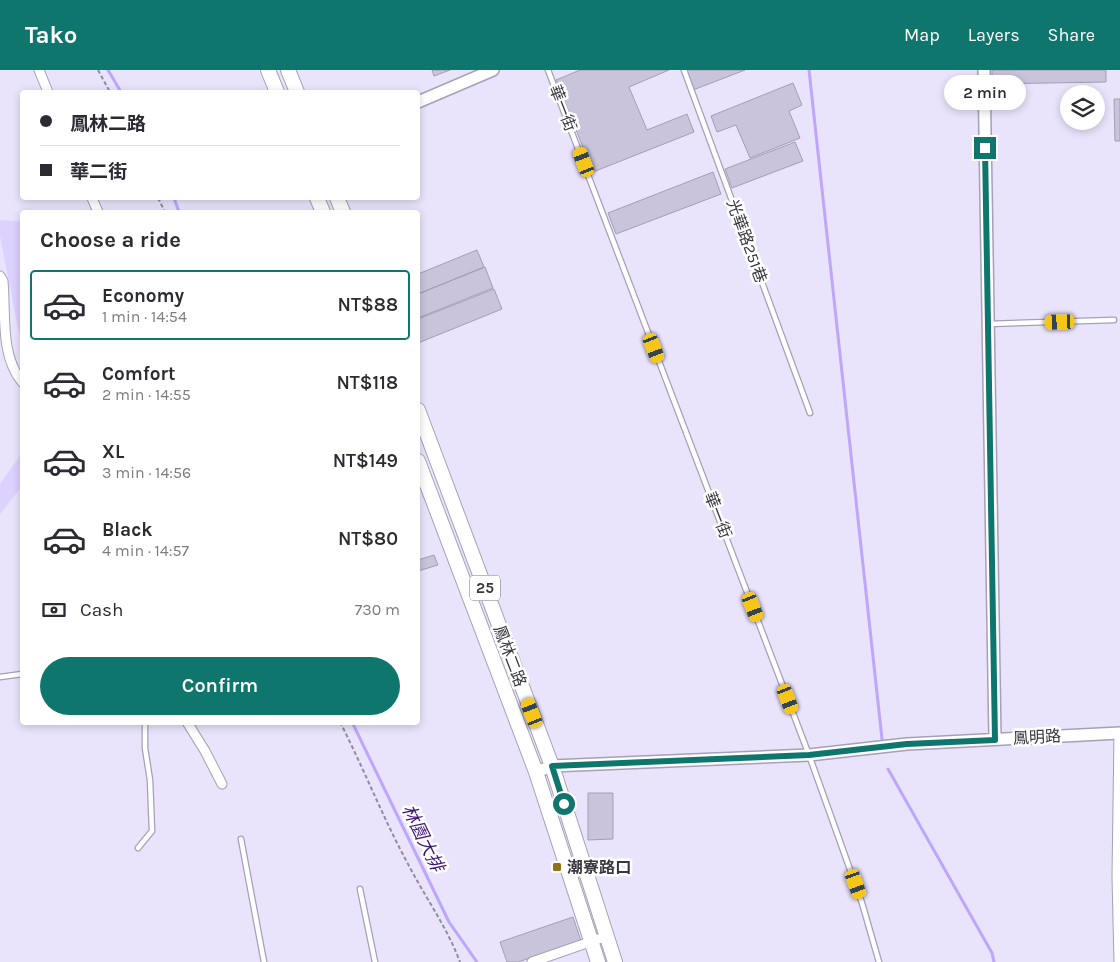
<!DOCTYPE html>
<html lang="en">
<head>
<meta charset="utf-8">
<style>
  :root { --surface:#fff; --page:#f2f2f3; --text:#2b2b33; --muted:#7c7c81; --line:#e1e1e2; --accent:#0f766e }
  body { margin:0; font-family:Karla,"Noto Sans TC",sans-serif; background:var(--page); color:var(--text); height:100vh; display:flex; flex-direction:column; font-size:19px; white-space:nowrap }
  * { box-sizing:border-box; margin:0 }
  p { font-size:16px; color:var(--muted) }
  .icon { flex:none; width:28px; height:28px; fill:none; stroke:currentColor; stroke-width:2; stroke-linecap:round; stroke-linejoin:round }
  .map { position:relative; flex:1; overflow:hidden }
  .details { position:absolute; left:20px; top:140px; width:400px; height:515px; display:flex; flex-direction:column; background:var(--surface); border-radius:5px; box-shadow:0 2px 8px #0003 }
  .details>* { flex:none }
  .guide { position:absolute; left:20px; top:20px; width:400px; height:110px; border-radius:5px; box-shadow:0 2px 8px #0003; display:grid; align-content:center; height:110px; padding:0 20px; background:var(--surface) }
  .controls { position:absolute; left:1060px; top:15px; display:grid; gap:10px }
  .controls a { display:grid; place-items:center; width:45px; height:45px; border-radius:50%; background:var(--surface); box-shadow:0 2px 8px #0003; font-size:25px }
  .end { position:absolute; width:22px; height:22px; margin:-11px; border:6px solid #0f766e; background:#fff; box-shadow:0 0 0 2px #fff }
  .from { border-radius:50% }
  .bubble { position:absolute; height:35px; border-radius:18px; background:var(--surface); box-shadow:0 2px 8px #0003; font-size:16px; font-weight:600; line-height:35px; text-align:center }
  .car { position:absolute; width:15px; height:30px; margin:-15px -8px; border-radius:6px; box-shadow:0 0 4px 1px #0007; background:linear-gradient(#f5c518 24%,#345 0 40%,#f5c518 0 76%,#345 0 86%,#f5c518 0) }
  .guide b { display:flex; align-items:center; gap:18px; height:48px; font-size:19px }
  .guide b+b { border-top:1px solid var(--line) }
  .guide i { width:12px; height:12px; background:var(--text) }
  ul { padding:0; list-style:none }
  li { display:flex; align-items:center; gap:15px; height:70px; margin:0 10px 8px; padding:0 10px; border:2px solid transparent; border-radius:5px }
  li div { flex:1 }
  li b { display:block; font-size:19px }
  li em { font-style:normal; font-weight:600 }
  li.current { border-color:var(--accent) }
  li>.icon { width:45px; height:45px; stroke-width:1.5 }
  h2 { padding:0 20px; font-size:22px; line-height:60px }
  .pay { display:flex; align-items:center; gap:12px; height:55px; padding:0 20px; font-size:19px }
  .pay p { margin-inline-start:auto }
  .button { display:flex; gap:10px; margin-top:auto; padding:10px 20px }
  .button a { flex:1; height:58px; border-radius:30px; background:var(--accent); color:#fff; font-size:20px; font-weight:600; line-height:58px; text-align:center }
  header { display:flex; align-items:center; gap:30px; box-sizing:border-box; height:70px; padding:0 25px; background:var(--accent); color:#fff }
  header strong { font-size:24px }
  nav { display:flex; gap:28px; margin-inline-start:auto; font-size:18px }
  .map>svg:first-child { display:block }
</style>
</head>
<body>
<header>
<strong>Tako</strong>
<nav><a>Map</a><a>Layers</a><a>Share</a></nav>
</header>
<div class="map">
<svg width="1120" height="892" viewBox="0 0 1120 892">
  <rect width="100%" height="100%" fill="#e9e3fc"/>
  <!-- green -->
  <path fill="#dcd1ff" d="M 0,150 L 22,152 L 22,278 L 0,166 Z
    M 22,383 L 22,416 L 0,444 L 0,414 Z"/>
  <g fill="none" stroke-linecap="round" stroke-linejoin="round">
    <!-- stream -->
    <path stroke="#bea7fa" stroke-width="3" d="M 108,0 L 121,22
      M 809,0 L 882,669
      M 174,128 L 179,142
      M 352,652 L 449,852 L 477,892
      M 888,699 L 992,883 L 994,892"/>
  </g>
  <!-- building -->
  <path fill="#c9c3db" stroke="#a49eb5" d="M 432,0 L 450,0 L 434,6 Z
    M 580,0 L 669,0 L 629,17 L 647,60 L 687,44 L 694,62 L 593,102 L 556,10 Z
    M 685,0 L 745,0 L 693,20 Z
    M 992,0 L 1106,0 L 1106,12 L 992,14 Z
    M 793,13 L 802,35 L 789,41 L 800,68 L 750,88 L 736,55 L 717,62 L 711,46 Z
    M 1114,29 L 1120,29 L 1120,71 L 1115,71 Z
    M 795,72 L 803,91 L 732,118 L 725,99 Z
    M 713,102 L 721,124 L 616,164 L 608,143 Z
    M 477,180 L 484,197 L 418,224 L 418,204 Z
    M 485,197 L 493,218 L 418,248 L 418,224 Z
    M 494,219 L 502,239 L 418,273 L 418,249 Z
    M 434,485 L 438,495 L 418,501 L 418,490 Z
    M 588,723 L 613,723 L 613,769 L 588,770 Z
    M 573,847 L 581,871 L 518,892 L 507,892 L 500,872 Z"/>
  <g fill="none" stroke-linecap="round" stroke-linejoin="round">
    <defs>
      <path id="service" d="M 548,0 L 809,685 L 862,833 L 879,892
        M 684,0 L 810,343
        M 988,254 L 1114,250
        M 0,607 L 22,604
        M 241,769 L 264,892
        M 138,778 L 152,761 L 150,710 L 145,678 L 145,652
        M 360,819 L 375,892"/>
      <path id="minor" d="M 39,0 L 48,22
        M 92,128 L 98,142
        M 0,206 L 3,211 C 6,245 0,285 22,312
        M 187,652 L 205,681 L 222,714
        M 532,892 L 607,866
        M 1119,892 L 1117,807 L 1119,663"/>
      <path id="tertiary" d="M 984,0 L 995,669
        M 418,32 L 493,0
        M 536,702 L 552,696 L 809,685 L 907,674 L 1120,663"/>
      <path id="primary" d="M 268,0 L 277,22
        M 288,0 L 297,22
        M 317,128 L 323,142
        M 337,128 L 343,142
        M 418,340 L 552,696 L 615,892
        M 418,391 L 536,702 L 598,892"/>
    </defs>
    <!-- service casing -->
    <use href="#service" stroke="#a6a0b7" stroke-width="7"/>
    <!-- minor casing -->
    <use href="#minor" stroke="#a6a0b7" stroke-width="11"/>
    <!-- tertiary casing -->
    <use href="#tertiary" stroke="#a6a0b7" stroke-width="14"/>
    <!-- primary casing -->
    <use href="#primary" stroke="#a6a0b7" stroke-width="16"/>
    <!-- path -->
    <path stroke="#908c9d" stroke-width="2" stroke-dasharray="4 2.5" stroke-linecap="butt" d="M 98,0 L 110,22
      M 158,128 L 165,142
      M 340,652 C 364,699 383,748 408,794 C 425,827 447,857 460,892"/>
    <!-- service -->
    <use href="#service" stroke="#fff" stroke-width="4.5"/>
    <!-- minor -->
    <use href="#minor" stroke="#fff" stroke-width="9"/>
    <!-- tertiary -->
    <use href="#tertiary" stroke="#fff" stroke-width="11"/>
    <!-- primary -->
    <use href="#primary" stroke="#fff" stroke-width="14"/>
  </g>
  <g fill="none" stroke-linecap="round" stroke-linejoin="round">
    <!-- route -->
    <path stroke="#0f766e" stroke-width="6" d="M 564,734 L 552,696 L 809,685 L 907,674 L 995,670 L 985,78"/>
  </g>
  <!-- markers -->
  <rect fill="#917016" stroke="#fff" stroke-width="2" x="552" y="792" width="10" height="10" rx="2.5"/>
  <g text-anchor="middle" dominant-baseline="central" stroke-width="5" stroke-linejoin="round" paint-order="stroke">
    <!-- shield labels -->
    <rect fill="#fff" stroke="#747279" stroke-width="1" x="470" y="505.5" width="30" height="25" rx="4"/>
    <g font-size="15" font-weight="bold" fill="#393640">
      <text x="485" y="518">25</text>
    </g>
    <!-- street labels -->
    <g font-size="16" fill="#393640" stroke="#fff">
      <text transform="translate(563 38) rotate(69)">華一街</text>
      <text transform="translate(747 171) rotate(70)">光華路251巷</text>
      <text transform="translate(718 445) rotate(69)">華一街</text>
      <text transform="translate(510 586) rotate(69)">鳳林二路</text>
      <text transform="translate(1037 667) rotate(-3)">鳳明路</text>
    </g>
    <!-- poi labels -->
    <g font-size="16" font-weight="bold" fill="#393640" stroke="#fff" text-anchor="start">
      <text x="567" y="797">潮寮路口</text>
    </g>
    <!-- water labels -->
    <g font-size="18" font-style="italic" fill="#401777" stroke="#fff">
      <text transform="translate(423 768) rotate(64)">林園大排</text>
    </g>
  </g>
</svg>
<div class="controls">
<a><svg class="icon" aria-label="layers" viewBox="0 0 24 24"><path d="M12 4l9 5-9 5-9-5zM3 14l9 5 9-5"/></svg></a>
</div>
<i class="end from" style="left:564px;top:734px"></i>
<i class="end" style="left:985px;top:78px"></i>
<div class="bubble" style="left:944px;top:5px;width:82px">2 min</div>
<i class="car" style="left:584px;top:92px;rotate:339deg"></i>
<i class="car" style="left:1060px;top:252px;rotate:268deg"></i>
<i class="car" style="left:654px;top:278px;rotate:159deg"></i>
<i class="car" style="left:753px;top:537px;rotate:159deg"></i>
<i class="car" style="left:788px;top:629px;rotate:159deg"></i>
<i class="car" style="left:532px;top:643px;rotate:339deg"></i>
<i class="car" style="left:856px;top:814px;rotate:160deg"></i>
<div class="guide">
<b><i class="from"></i>鳳林二路</b>
<b><i></i>華二街</b>
</div>
<section class="details">
<h2>Choose a ride</h2>
<ul>
<li class="current"><svg class="icon" aria-label="car" viewBox="0 0 24 24"><path d="M5 17H2v-5l4-1 3-4h7l3 4 3 1v5h-3M9 17h6M6 11h13"/><circle cx="7" cy="17" r="2"/><circle cx="17" cy="17" r="2"/></svg><div><b>Economy</b><p>1 min · 14:54</p></div><em>NT$88</em></li>
<li><svg class="icon" aria-label="car" viewBox="0 0 24 24"><path d="M5 17H2v-5l4-1 3-4h7l3 4 3 1v5h-3M9 17h6M6 11h13"/><circle cx="7" cy="17" r="2"/><circle cx="17" cy="17" r="2"/></svg><div><b>Comfort</b><p>2 min · 14:55</p></div><em>NT$118</em></li>
<li><svg class="icon" aria-label="car" viewBox="0 0 24 24"><path d="M5 17H2v-5l4-1 3-4h7l3 4 3 1v5h-3M9 17h6M6 11h13"/><circle cx="7" cy="17" r="2"/><circle cx="17" cy="17" r="2"/></svg><div><b>XL</b><p>3 min · 14:56</p></div><em>NT$149</em></li>
<li><svg class="icon" aria-label="car" viewBox="0 0 24 24"><path d="M5 17H2v-5l4-1 3-4h7l3 4 3 1v5h-3M9 17h6M6 11h13"/><circle cx="7" cy="17" r="2"/><circle cx="17" cy="17" r="2"/></svg><div><b>Black</b><p>4 min · 14:57</p></div><em>NT$80</em></li>
</ul>
<div class="pay"><svg class="icon" aria-label="cash" viewBox="0 0 24 24"><path d="M3 7h18v10H3z"/><circle cx="12" cy="12" r="2"/></svg>Cash<p>730 m</p></div>
<div class="button"><a>Confirm</a></div>
</section>
</div>
</body>
</html>
